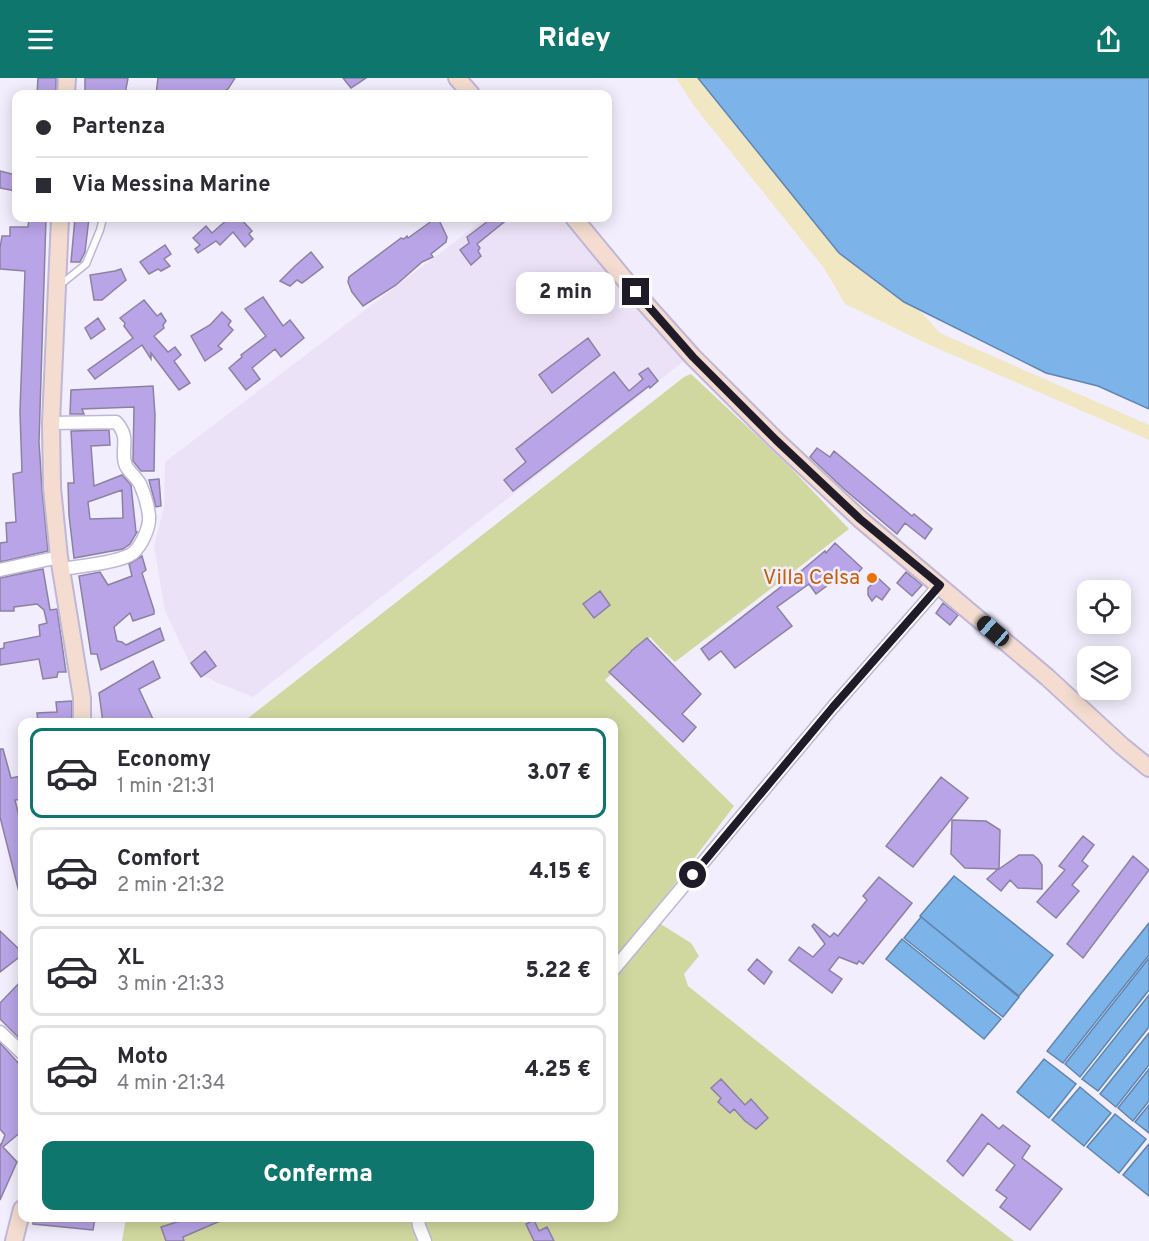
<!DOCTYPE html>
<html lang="it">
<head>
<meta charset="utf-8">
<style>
  :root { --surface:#fff; --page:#f7f7f7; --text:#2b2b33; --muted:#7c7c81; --line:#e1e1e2; --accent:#0f766e }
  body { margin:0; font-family:Overpass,sans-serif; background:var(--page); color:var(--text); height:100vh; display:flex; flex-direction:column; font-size:22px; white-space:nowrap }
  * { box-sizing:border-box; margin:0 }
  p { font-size:20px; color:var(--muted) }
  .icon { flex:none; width:33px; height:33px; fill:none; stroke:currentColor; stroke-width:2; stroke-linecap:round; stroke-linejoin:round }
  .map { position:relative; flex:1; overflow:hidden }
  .panel { position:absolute; left:18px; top:640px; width:600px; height:504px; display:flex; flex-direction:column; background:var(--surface); border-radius:12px; box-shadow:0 3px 15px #0003 }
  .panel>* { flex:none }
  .hud { position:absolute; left:12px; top:12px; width:600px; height:132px; border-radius:12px; box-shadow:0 3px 15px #0003; display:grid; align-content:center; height:132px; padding:0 24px; background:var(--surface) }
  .tools { position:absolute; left:1077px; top:502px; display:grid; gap:12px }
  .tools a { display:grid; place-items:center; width:54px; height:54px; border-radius:12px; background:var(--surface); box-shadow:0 3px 15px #0003; font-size:30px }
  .end { position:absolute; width:27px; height:27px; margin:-14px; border:8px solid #1f1b28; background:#fff; box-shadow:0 0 0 3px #fff }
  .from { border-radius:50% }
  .bubble { position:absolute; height:42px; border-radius:12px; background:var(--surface); box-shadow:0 3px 15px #0003; font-size:20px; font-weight:800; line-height:42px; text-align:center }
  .car { position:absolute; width:18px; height:36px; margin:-18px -9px; border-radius:8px; box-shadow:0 0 4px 2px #0007; background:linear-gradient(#222 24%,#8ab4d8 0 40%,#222 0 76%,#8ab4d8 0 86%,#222 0) }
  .hud b { display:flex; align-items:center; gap:21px; height:57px; font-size:22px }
  .hud b+b { border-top:2px solid var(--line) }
  .hud i { width:15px; height:15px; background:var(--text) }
  ul { padding:10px 0 0; list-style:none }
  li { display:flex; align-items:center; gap:18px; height:90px; margin:0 12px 9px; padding:0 12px; border:3px solid var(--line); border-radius:12px }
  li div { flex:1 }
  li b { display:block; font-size:22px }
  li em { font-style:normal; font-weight:800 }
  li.on { border-color:var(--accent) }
  li>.icon { width:54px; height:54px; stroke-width:1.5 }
  .cta { display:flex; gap:12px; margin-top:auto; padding:12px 24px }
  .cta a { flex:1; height:69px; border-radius:12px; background:var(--accent); color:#fff; font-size:24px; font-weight:800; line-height:69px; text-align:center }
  header { display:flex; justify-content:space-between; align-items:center; height:78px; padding:0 24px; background:var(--accent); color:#fff; font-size:27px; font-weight:800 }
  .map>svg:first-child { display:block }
</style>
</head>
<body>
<header><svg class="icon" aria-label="menu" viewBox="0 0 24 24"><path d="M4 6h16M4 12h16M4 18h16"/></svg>Ridey<svg class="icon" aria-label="share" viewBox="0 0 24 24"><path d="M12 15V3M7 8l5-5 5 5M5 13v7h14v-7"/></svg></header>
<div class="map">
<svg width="1149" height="1163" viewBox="0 0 1149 1163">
  <rect width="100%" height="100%" fill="#f2eefd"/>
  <!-- industrial -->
  <path fill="#ece2f7" d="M 486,140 L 560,140 L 684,283 L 253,619 L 218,605 L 193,592 L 165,533 L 154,468 L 164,429 L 165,384 Z"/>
  <!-- green -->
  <path fill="#d1d89f" d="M 691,296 L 789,388 L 849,451 L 675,584 L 660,570 L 650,559 L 605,602 L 734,728 L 652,836 L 659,845 L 691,865 L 699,878 L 684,896 L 688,908 L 812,1007 L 1014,1163 L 122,1163 L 126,1140 L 614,1140 L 614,645 L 242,645 L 684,299 Z"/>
  <!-- sand -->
  <path fill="#f1e7c2" d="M 676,0 L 698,0 L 839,175 L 922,235 L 940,255 L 1149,347 L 1149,362 L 930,267 L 845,226 L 824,190 L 694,28 Z"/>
  <!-- water -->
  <path fill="#7cb3e9" stroke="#6085af" stroke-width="1.5" d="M 698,0 L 1149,0 L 1149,331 L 1098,308 L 1046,295 L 904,224 L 839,175 Z
    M 954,798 L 1053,877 L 1019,918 L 920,838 Z
    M 921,839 L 1019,919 L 1003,939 L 904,860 Z
    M 1149,845 L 1149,877 L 1063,985 L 1047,973 Z
    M 902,861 L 1001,941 L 984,961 L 886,881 Z
    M 1149,880 L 1149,912 L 1080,999 L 1065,986 Z
    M 1149,917 L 1149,949 L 1098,1013 L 1082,1001 Z
    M 1149,955 L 1149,987 L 1116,1029 L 1100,1016 Z
    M 1044,981 L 1076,1006 L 1049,1040 L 1017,1014 Z
    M 1149,991 L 1149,1023 L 1133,1043 L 1118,1030 Z
    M 1080,1009 L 1111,1035 L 1084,1068 L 1052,1042 Z
    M 1149,1027 L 1149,1055 L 1135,1044 Z
    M 1115,1036 L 1146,1061 L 1119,1095 L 1087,1069 Z
    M 1149,1066 L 1149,1118 L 1123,1097 Z"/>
  <!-- building -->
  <path fill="#b9a4e7" stroke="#8b81a2" stroke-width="1.5" fill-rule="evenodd" d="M 38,0 L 56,0 L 56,16 L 37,16 Z
    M 85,0 L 128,0 L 125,16 L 85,16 Z
    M 158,0 L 235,0 L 228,11 L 220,16 L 156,16 Z
    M 343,0 L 366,0 L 351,10 Z
    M 0,93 L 16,97 L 16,113 L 0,110 Z
    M 29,140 L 46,140 L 39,364 L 42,411 L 48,473 L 0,484 L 0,465 L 7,464 L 6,445 L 16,444 L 13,396 L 22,394 L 20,334 L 25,193 L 0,191 L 0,170 L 2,158 L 10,158 L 10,149 L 28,149 Z
    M 75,140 L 89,140 L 85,174 L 80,184 L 71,184 Z
    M 229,140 L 240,140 L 252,153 L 249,156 L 253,161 L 245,169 L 233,154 L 220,167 L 216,163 L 198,175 L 195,171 L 200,167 L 193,160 L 206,148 L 212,155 Z
    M 436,140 L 438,140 L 447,159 L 446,164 L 431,176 L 433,179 L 422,184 L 396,207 L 363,228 L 352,214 L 348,204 L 349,199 L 401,160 L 404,161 L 407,158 L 408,160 Z
    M 492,140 L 509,140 L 477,166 L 480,170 L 478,173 L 481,178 L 471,187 L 460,172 L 469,165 L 467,159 Z
    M 165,167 L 171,176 L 164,181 L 170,188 L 161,193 L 158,191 L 149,196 L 140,184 Z
    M 311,174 L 323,189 L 302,205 L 297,202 L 290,208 L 280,203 L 295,188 Z
    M 121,191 L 126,202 L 102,222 L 94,222 L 90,197 L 115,193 Z
    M 263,219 L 283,248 L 290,242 L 304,260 L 281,279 L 275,271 L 252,290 L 260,301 L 246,312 L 229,290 L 242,279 L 241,277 L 266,258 L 245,231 Z
    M 144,222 L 157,238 L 161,235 L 166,243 L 163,247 L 164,250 L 154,258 L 168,274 L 175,269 L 181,277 L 174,283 L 190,305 L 179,312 L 151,275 L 151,281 L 142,267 L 95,301 L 88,292 L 133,260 L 124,248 L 125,245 L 120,240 Z
    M 222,234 L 231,243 L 228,247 L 233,252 L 218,268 L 222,271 L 205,283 L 191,258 L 210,247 Z
    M 98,240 L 105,251 L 91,261 L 85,250 Z
    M 588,260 L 600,277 L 552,315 L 539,297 Z
    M 648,290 L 658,303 L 650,310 L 649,308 L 513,413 L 504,402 L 526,384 L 516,371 L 614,294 L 629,313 L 643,301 L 639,296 Z
    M 153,308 L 155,337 L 154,393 L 141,393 L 133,383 L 134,329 L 82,331 L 84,336 L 70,336 L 71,312 Z
    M 109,352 L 110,367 L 91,368 L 94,408 L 122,397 L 131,407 L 136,454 L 137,454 L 130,466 L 123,471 L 74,480 L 69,437 L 68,405 L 74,405 L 71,353 ZM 122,412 L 123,440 L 90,441 L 88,424 Z
    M 817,370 L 830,379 L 834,373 L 912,438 L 914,436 L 932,451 L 925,461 L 905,445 L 897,456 L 844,411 L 810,379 Z
    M 159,401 L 161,428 L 156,429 L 149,402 Z
    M 835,465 L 862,490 L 854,500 L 850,497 L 844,504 L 839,499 L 816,516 L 809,506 L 777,529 L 792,548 L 735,590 L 721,573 L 709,582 L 701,571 L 800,494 L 825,473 L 826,475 Z
    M 142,478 L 146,492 L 142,495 L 154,532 L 154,536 L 133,543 L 130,535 L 114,549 L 117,563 L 122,564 L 126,567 L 160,550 L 164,562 L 101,592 L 97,576 L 91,576 L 79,498 L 100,494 L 108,507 L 132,498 L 129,486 Z
    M 43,491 L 50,532 L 57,531 L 66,594 L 58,594 L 57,599 L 43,601 L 39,581 L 0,587 L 0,571 L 4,570 L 4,565 L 40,558 L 39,547 L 47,545 L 44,532 L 37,526 L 14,529 L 14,533 L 0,533 L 0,500 Z
    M 906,494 L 922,507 L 912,518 L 897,505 Z
    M 878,500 L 890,511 L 882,522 L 876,518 L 872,523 L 868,517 L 868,510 Z
    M 600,513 L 610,527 L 594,540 L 583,526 Z
    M 943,525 L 958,537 L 950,547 L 936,535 Z
    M 647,560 L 701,616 L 682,636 L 696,649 L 683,664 L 609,594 L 631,574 L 631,573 Z
    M 205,573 L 216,588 L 201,599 L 191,585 Z
    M 153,583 L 160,600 L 139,611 L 153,641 L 144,645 L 103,645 L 99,615 Z
    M 72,623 L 72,645 L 38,645 L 37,635 L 57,634 L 56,624 Z
    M 0,671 L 3,671 L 11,700 L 22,698 L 22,721 L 15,722 L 22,750 L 22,814 L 19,814 L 0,739 Z
    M 941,699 L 968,720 L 913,789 L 886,768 Z
    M 952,742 L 986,743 L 1000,752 L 999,791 L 1019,777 L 1033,777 L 1038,781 L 1042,787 L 1042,811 L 1018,810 L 1010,802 L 1001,813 L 987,801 L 998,791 L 965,790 L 951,776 Z
    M 1083,758 L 1094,767 L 1082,783 L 1088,788 L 1072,807 L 1079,813 L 1056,840 L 1037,824 L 1065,792 L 1059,788 Z
    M 1133,778 L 1149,792 L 1083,880 L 1067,866 Z
    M 879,799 L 912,825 L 863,886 L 859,883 L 857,886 L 839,879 L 829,892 L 842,901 L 832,915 L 789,882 L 799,869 L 813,879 L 825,866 L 812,848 L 814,846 L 830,859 L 834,855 L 838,858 L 867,822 L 863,818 Z
    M 0,853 L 22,874 L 22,877 L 0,894 Z
    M 757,881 L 772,894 L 764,906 L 748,892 Z
    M 22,902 L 22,963 L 0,941 L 0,925 Z
    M 0,965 L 22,989 L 22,1053 L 3,1069 L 17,1084 L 0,1122 L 0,1066 L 1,1067 L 5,1057 L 0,1051 Z
    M 721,1001 L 745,1027 L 751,1021 L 768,1040 L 756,1051 L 745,1043 L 734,1031 L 730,1035 L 718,1024 L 721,1020 L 711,1010 Z
    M 982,1036 L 999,1051 L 1003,1047 L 1030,1068 L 1022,1080 L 1062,1111 L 1030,1152 L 1000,1129 L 1007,1120 L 996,1112 L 1015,1087 L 988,1065 L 963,1098 L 947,1083 Z
    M 33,1140 L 95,1140 L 93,1152 L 33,1146 Z
    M 189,1140 L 227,1140 L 183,1159 L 184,1163 L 166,1163 L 161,1149 Z
    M 534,1142 L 539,1153 L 547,1149 L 554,1163 L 534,1163 L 526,1146 Z"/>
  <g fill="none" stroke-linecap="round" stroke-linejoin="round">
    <defs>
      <path id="lane" d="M 60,207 L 86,186 L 100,152 L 103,140"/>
      <path id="street" d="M 51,345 L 116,344 C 132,361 119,372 126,388 C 130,395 137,400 140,406 C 144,415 148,428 149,438 C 150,449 142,467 133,475 C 120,485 79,488 61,491
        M 0,492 L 59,479
        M 614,891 L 833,629 L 940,507
        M 0,954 L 22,975
        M 418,1140 L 419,1148 L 425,1163"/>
      <path id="secondary" d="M 457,0 L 471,16
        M 66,16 L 67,0
        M 60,140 L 51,345 L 52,410 L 59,479 L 82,620 L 82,645
        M 574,140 L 635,214 L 693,279 L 776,362 L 860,441 L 1047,599 L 1122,668 L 1149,690
        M 14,1163 L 22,1131"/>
    </defs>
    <!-- lane casing -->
    <use href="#lane" stroke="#bfb6d8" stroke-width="9"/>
    <!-- street casing -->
    <use href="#street" stroke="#bfb6d8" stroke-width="15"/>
    <!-- secondary casing -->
    <use href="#secondary" stroke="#bfb6d8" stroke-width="20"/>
    <!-- lane -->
    <use href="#lane" stroke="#fff" stroke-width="6"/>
    <!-- street -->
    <use href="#street" stroke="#fff" stroke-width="12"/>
    <!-- secondary -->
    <use href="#secondary" stroke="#f4ddd0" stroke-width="16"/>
  </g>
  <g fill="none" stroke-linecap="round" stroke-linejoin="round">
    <!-- route -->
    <path stroke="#1f1b28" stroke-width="8" d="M 636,214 L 693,279 L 776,362 L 860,441 L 940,507 L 833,629 L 693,797"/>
  </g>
  <!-- markers -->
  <circle fill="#e8710a" stroke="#f2eefd" stroke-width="2" cx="872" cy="500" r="6"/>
  <g text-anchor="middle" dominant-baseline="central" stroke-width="5" stroke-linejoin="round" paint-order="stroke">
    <!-- food labels -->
    <g font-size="21" fill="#c56008" stroke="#f2eefd" text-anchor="end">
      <text x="860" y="500">Villa Celsa</text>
    </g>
  </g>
</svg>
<div class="tools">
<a><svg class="icon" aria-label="locate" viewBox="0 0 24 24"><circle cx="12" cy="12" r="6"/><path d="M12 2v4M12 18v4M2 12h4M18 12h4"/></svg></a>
<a><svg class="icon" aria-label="layers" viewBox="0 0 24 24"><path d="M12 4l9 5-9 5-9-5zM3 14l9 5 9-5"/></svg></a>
</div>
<i class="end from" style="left:693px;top:797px"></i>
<i class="end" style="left:636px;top:214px"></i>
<div class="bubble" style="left:516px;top:194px;width:99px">2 min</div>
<i class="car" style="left:993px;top:553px;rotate:311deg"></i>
<div class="hud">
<b><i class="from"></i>Partenza</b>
<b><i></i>Via Messina Marine</b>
</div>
<section class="panel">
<ul>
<li class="on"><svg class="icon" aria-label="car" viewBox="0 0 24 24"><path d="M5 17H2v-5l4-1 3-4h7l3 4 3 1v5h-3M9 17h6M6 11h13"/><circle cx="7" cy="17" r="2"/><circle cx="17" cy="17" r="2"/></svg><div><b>Economy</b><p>1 min · 21:31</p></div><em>3.07 €</em></li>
<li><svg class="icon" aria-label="car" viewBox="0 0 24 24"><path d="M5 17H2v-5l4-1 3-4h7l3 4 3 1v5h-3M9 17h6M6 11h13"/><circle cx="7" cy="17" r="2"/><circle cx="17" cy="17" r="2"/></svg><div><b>Comfort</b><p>2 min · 21:32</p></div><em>4.15 €</em></li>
<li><svg class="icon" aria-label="car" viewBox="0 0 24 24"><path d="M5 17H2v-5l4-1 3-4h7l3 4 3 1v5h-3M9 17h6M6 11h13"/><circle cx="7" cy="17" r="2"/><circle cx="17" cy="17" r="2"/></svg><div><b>XL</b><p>3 min · 21:33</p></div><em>5.22 €</em></li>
<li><svg class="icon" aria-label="car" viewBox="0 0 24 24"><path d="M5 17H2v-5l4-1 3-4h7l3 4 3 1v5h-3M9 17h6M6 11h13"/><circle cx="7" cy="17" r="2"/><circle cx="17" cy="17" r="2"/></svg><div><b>Moto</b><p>4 min · 21:34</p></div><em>4.25 €</em></li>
</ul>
<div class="cta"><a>Conferma</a></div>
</section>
</div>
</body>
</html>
